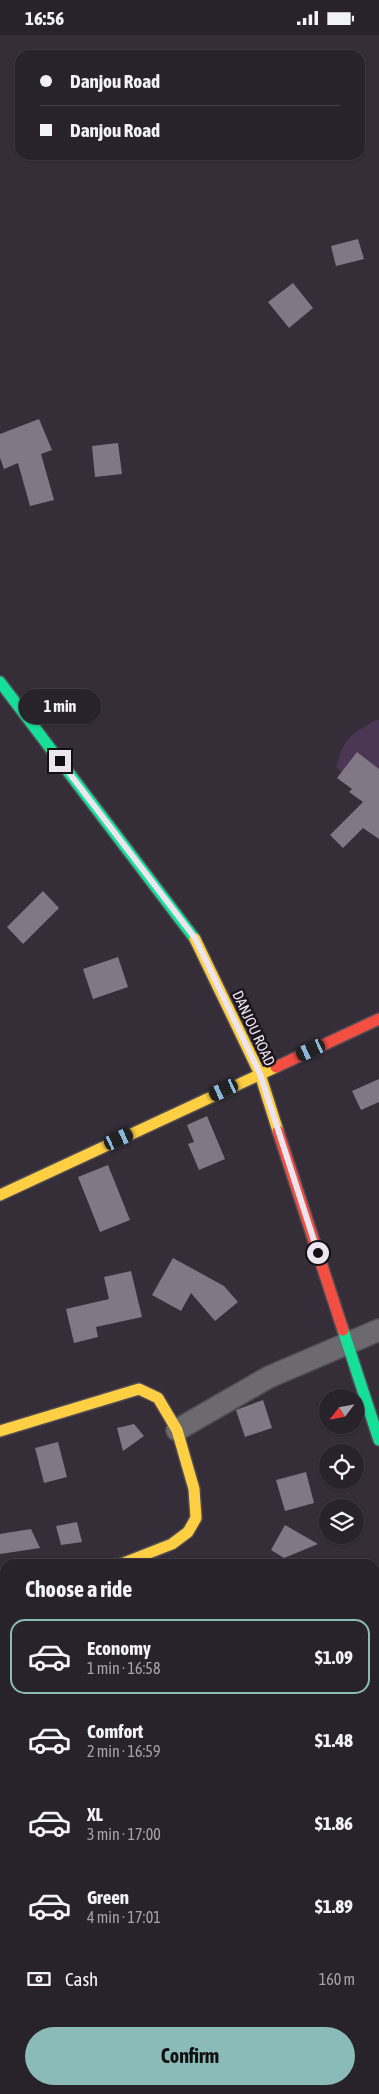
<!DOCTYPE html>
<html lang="en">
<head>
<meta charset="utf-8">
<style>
  :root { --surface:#28222a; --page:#342f36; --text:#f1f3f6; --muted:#a5a4a8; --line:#443f47; --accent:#8bbbb9 }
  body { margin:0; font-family:"Asap Condensed",sans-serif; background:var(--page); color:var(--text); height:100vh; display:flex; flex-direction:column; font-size:19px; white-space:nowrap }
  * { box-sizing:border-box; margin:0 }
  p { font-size:16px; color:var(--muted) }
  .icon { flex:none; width:28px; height:28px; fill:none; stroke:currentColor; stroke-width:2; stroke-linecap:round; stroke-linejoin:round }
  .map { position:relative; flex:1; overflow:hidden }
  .details { position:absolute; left:0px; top:1524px; width:380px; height:536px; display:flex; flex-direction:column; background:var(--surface); border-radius:15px 15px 0 0; box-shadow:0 1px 4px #0004,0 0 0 1px var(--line) }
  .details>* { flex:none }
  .top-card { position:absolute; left:15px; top:15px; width:350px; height:110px; border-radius:15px; box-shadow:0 1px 4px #0004,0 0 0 1px var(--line); display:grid; align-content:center; height:110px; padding:0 25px; background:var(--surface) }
  .needle { width:32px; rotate:238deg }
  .tools { position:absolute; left:319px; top:1354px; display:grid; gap:10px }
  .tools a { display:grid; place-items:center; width:45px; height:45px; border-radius:50%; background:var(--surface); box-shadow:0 1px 4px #0004,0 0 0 1px var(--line); font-size:25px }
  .end { position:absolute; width:22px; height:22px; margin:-11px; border:6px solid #ece4ef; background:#111; box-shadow:0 0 0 2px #111 }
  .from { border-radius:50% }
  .bubble { position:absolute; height:35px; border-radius:18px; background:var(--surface); box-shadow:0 1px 4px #0004,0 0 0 1px var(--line); font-size:16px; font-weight:700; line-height:35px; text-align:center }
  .car { position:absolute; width:15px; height:30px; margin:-15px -8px; border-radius:6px; box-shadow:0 0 4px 1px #0007; background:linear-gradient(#222 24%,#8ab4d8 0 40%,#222 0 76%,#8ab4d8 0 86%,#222 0) }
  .top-card b { display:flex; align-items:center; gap:18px; height:48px; font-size:19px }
  .top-card b+b { border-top:1px solid var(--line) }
  .top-card i { width:12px; height:12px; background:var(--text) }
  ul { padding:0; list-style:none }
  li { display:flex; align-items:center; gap:15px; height:75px; margin:0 10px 8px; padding:0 15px; border:2px solid transparent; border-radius:15px }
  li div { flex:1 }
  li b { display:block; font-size:19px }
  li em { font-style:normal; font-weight:700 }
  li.selected { border-color:var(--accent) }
  li>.icon { width:45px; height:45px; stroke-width:1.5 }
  h2 { padding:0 25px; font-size:22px; line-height:60px }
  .pay { display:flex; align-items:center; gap:12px; height:55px; padding:0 25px; font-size:19px }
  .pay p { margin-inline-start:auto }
  .button { display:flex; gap:10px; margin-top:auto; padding:10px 25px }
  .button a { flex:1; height:58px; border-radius:30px; background:var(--accent); color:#111; font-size:20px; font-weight:700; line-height:58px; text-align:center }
  .status { display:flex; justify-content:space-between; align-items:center; height:35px; padding:0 25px; background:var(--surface); direction:ltr }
  .status svg { height:14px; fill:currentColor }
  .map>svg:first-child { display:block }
</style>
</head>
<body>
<div class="status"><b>16:56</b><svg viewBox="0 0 49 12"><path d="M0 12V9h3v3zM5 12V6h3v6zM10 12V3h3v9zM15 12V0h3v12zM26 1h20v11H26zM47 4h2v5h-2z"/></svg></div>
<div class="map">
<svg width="379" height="2059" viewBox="0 0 379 2059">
  <rect width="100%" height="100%" fill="#352e38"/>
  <!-- green -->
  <path fill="#4b3655" d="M 376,685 L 379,685 L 379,773 L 336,732 C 344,703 350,700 376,685 Z"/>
  <!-- building -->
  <path fill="#817785" d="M 358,204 L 364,224 L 336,231 L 331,211 Z
    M 293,248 L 313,273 L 289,293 L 268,267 Z
    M 39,384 L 52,415 L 41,419 L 54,465 L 30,471 L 18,428 L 4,434 L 0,423 L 0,399 Z
    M 118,408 L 122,439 L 95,442 L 92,411 Z
    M 357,717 L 379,734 L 379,804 L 363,793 L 343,813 L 330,800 L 363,767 L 349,757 L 352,754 L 337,743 Z
    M 43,856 L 59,873 L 23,909 L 7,892 Z
    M 118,922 L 128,952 L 93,964 L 83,934 Z
    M 379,1044 L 379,1067 L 361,1075 L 352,1056 Z
    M 207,1081 L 225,1124 L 199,1135 L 188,1109 L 194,1107 L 187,1090 Z
    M 108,1130 L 130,1185 L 100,1197 L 78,1142 Z
    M 173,1223 L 224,1251 L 238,1267 L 215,1286 L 191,1258 L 181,1276 L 152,1260 Z
    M 131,1236 L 142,1282 L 96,1292 L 98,1302 L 74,1308 L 66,1274 L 109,1264 L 104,1242 Z
    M 263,1365 L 272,1393 L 245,1402 L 236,1375 Z
    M 134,1389 L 144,1401 L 123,1416 L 117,1393 Z
    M 58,1407 L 67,1442 L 44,1448 L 35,1413 Z
    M 306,1437 L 314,1468 L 285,1476 L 276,1445 Z
    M 77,1487 L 82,1507 L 61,1510 L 56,1491 Z
    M 285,1490 L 318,1509 L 284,1523 L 271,1515 Z
    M 31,1494 L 40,1513 L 0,1519 L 0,1499 Z"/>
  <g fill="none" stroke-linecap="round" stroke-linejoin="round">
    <defs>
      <path id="street" d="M 177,1395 L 269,1342 L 379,1295
        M 0,1575 L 5,1573
        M 375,1696 L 379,1694
        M 0,1833 L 5,1831
        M 0,1853 L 5,1865
        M 375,2028 L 379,2032
        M 79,2055 L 81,2059
        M 139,2059 L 152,2055"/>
      <path id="fast" d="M 0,647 L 195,904
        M 343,1295 L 379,1405"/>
      <path id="slow" d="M 195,904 L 260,1039 L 278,1096
        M 0,1160 L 276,1032
        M 0,1396 L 139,1354 L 158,1363 L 177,1395 L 194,1454 L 196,1483 L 188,1497 L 172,1509 L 121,1529"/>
      <path id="jam" d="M 276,1032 L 379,984
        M 278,1096 L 343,1295"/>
    </defs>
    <!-- street casing -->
    <use href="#street" stroke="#514c54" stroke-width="24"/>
    <!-- fast casing -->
    <use href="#fast" stroke="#514c54" stroke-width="14"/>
    <!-- slow casing -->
    <use href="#slow" stroke="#514c54" stroke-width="14"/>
    <!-- jam casing -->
    <use href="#jam" stroke="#514c54" stroke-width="14"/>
    <!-- street -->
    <use href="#street" stroke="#6c6a6e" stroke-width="21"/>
    <!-- fast -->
    <use href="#fast" stroke="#16e098" stroke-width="11"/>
    <!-- slow -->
    <use href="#slow" stroke="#ffcf43" stroke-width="11"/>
    <!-- jam -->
    <use href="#jam" stroke="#f24e42" stroke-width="11"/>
  </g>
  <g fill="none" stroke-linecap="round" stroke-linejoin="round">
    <!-- route -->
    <path stroke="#ece4ef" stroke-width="6" d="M 60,726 L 195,903 L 260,1039 L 318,1218"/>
  </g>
  <g text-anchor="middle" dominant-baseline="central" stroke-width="5" stroke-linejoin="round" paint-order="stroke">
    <!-- street labels -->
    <g font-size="15" fill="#ece4ef" stroke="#1b151d">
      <text transform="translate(254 993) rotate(65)">DANJOU ROAD</text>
    </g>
  </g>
</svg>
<div class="tools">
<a><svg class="needle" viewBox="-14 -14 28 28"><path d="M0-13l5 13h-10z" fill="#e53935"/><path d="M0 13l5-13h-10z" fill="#a5a4a8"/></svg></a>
<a><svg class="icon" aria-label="locate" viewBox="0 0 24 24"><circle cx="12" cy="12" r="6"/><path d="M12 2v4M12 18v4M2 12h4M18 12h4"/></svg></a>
<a><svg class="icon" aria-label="layers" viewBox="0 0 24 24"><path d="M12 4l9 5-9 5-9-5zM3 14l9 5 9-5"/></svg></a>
</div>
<i class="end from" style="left:318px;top:1218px"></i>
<i class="end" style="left:60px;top:726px"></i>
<div class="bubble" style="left:19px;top:654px;width:82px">1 min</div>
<i class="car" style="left:311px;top:1015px;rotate:245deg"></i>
<i class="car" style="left:224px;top:1055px;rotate:245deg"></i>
<i class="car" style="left:119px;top:1104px;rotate:65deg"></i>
<div class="top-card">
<b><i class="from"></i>Danjou Road</b>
<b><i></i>Danjou Road</b>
</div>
<section class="details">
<h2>Choose a ride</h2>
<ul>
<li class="selected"><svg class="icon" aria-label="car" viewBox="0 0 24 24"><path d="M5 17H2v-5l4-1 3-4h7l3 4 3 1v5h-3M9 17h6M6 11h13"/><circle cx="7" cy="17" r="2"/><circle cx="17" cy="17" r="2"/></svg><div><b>Economy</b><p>1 min · 16:58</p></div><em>$1.09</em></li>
<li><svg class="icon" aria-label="car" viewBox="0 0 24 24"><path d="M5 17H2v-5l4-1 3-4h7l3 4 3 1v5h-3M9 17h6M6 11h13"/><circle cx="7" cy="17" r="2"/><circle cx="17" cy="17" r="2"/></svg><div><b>Comfort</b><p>2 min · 16:59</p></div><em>$1.48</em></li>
<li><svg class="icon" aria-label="car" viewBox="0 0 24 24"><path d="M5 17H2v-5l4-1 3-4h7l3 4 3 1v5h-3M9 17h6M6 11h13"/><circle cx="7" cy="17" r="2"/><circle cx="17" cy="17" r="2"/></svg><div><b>XL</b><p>3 min · 17:00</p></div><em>$1.86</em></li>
<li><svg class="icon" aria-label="car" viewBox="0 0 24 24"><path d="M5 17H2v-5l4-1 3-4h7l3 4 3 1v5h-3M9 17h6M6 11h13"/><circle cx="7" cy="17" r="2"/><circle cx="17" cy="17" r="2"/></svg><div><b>Green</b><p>4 min · 17:01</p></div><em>$1.89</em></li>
</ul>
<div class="pay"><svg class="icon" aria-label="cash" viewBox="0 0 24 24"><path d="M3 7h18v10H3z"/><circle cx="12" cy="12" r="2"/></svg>Cash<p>160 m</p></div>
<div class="button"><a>Confirm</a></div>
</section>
</div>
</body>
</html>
